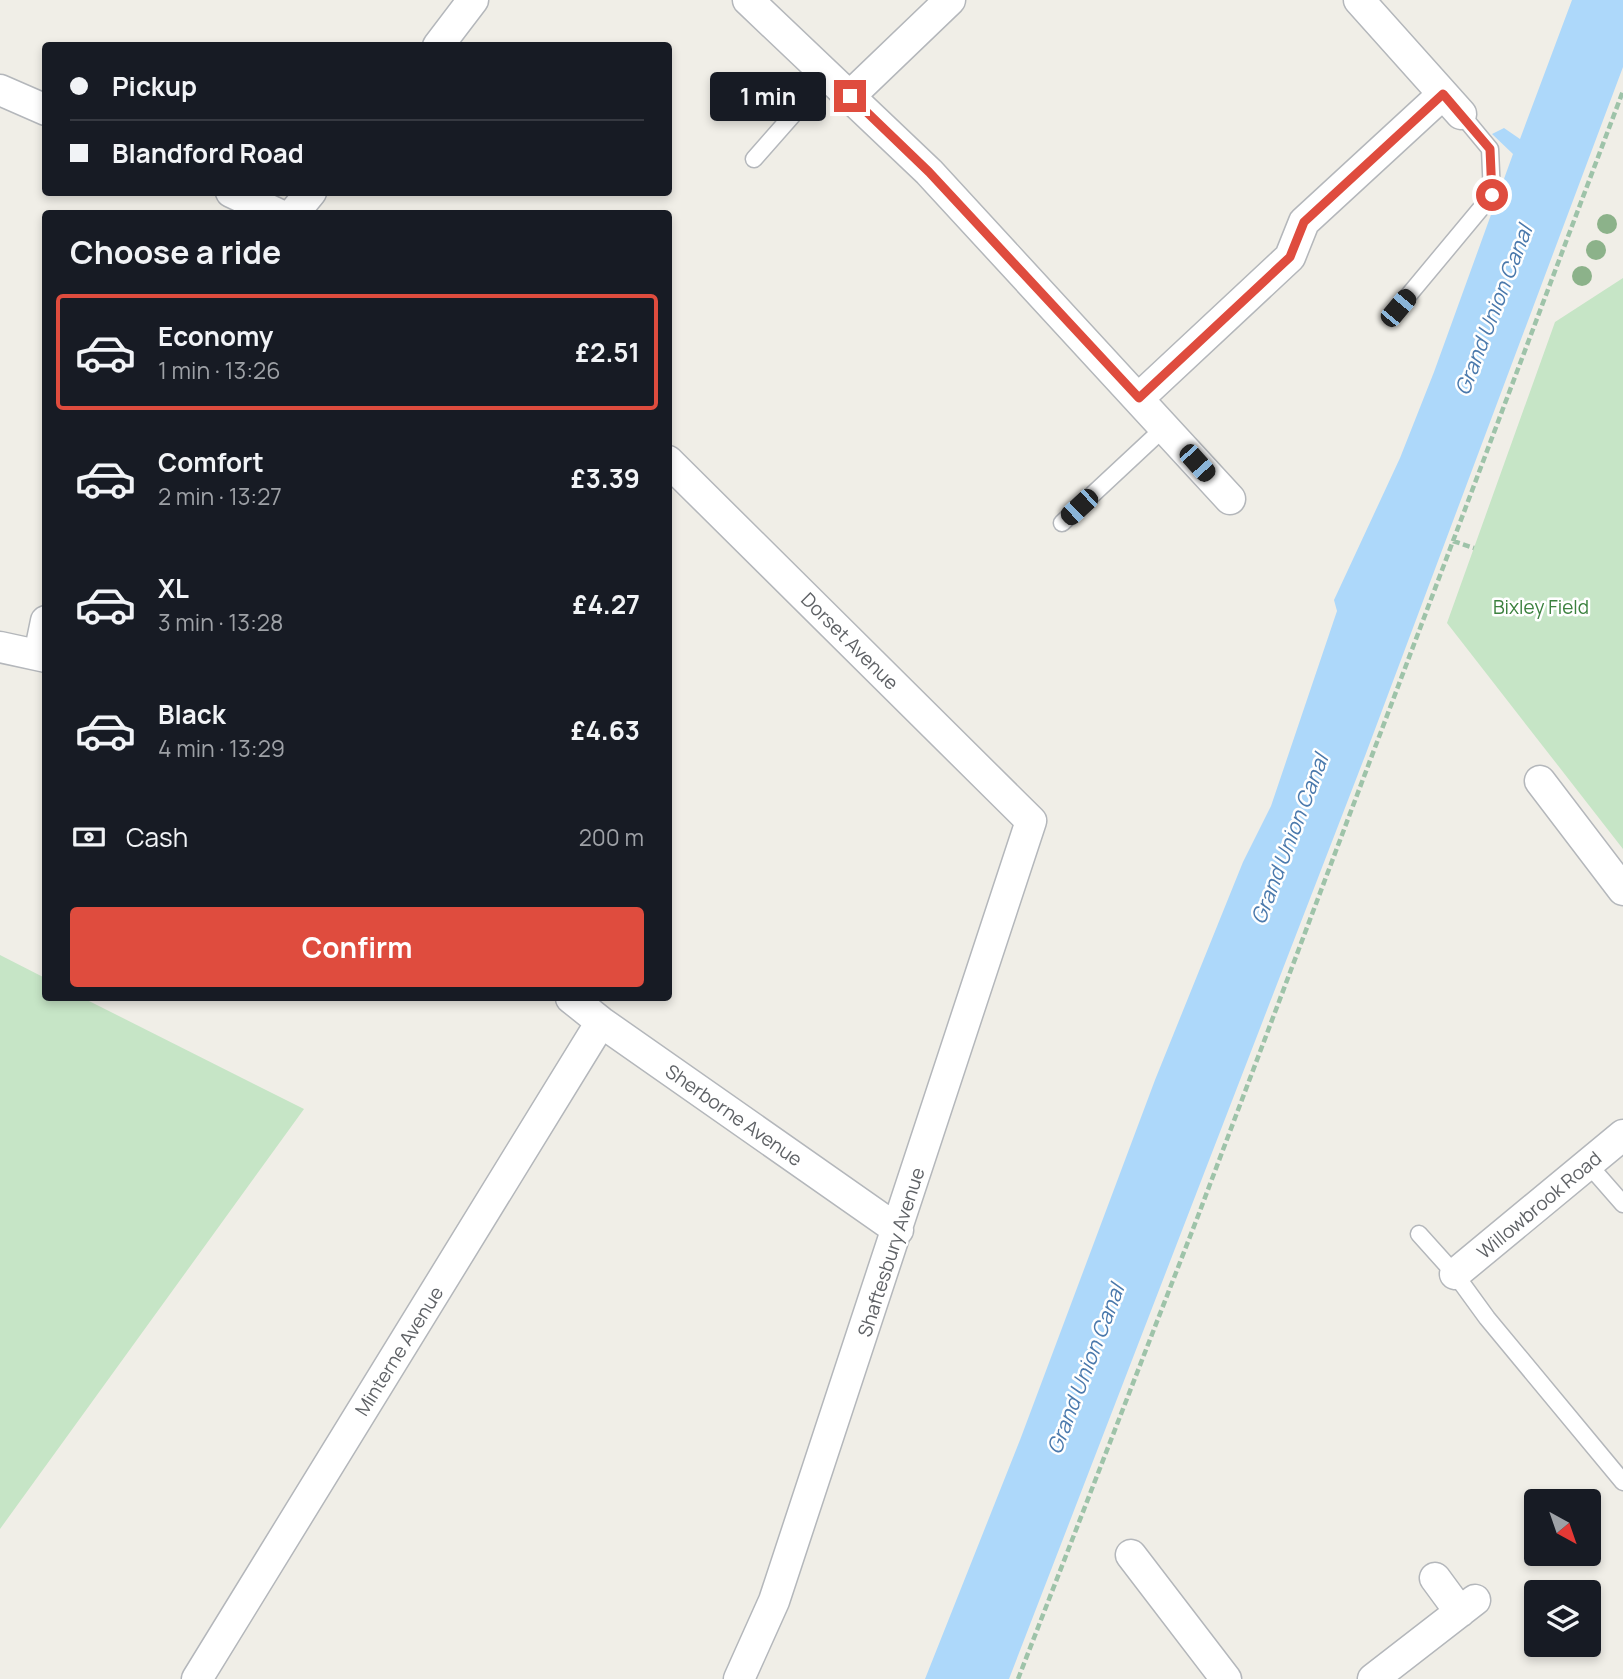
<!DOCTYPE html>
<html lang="en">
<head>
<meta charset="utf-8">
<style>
  :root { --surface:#171b24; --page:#20242c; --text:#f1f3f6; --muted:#9ea1a6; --line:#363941; --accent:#df4c3e }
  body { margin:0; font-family:Manrope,sans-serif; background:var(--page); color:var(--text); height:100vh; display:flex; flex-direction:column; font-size:26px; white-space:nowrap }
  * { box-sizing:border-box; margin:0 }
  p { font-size:23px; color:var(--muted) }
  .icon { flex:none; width:38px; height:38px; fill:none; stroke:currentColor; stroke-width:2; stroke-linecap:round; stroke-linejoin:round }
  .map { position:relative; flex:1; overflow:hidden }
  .panel { position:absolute; left:42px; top:210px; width:630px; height:791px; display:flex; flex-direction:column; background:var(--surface); border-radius:7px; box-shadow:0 4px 10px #0003 }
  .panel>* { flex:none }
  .banner { position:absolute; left:42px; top:42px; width:630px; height:154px; border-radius:7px; box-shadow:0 4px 10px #0003; display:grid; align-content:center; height:154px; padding:0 28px; background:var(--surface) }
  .needle { width:46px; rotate:140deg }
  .buttons { position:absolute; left:1524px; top:1489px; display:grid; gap:14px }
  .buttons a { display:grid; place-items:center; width:77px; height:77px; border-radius:7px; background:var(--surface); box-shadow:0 4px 10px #0003; font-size:35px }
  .end { position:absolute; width:32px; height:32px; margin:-16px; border:9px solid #df4c3e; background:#fff; box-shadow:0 0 0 4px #fff }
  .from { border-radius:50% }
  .bubble { position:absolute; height:49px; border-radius:7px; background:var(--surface); box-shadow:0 4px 10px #0003; font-size:23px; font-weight:700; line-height:49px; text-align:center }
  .car { position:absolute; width:21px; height:42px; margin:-21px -10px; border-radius:9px; box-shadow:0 0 5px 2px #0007; background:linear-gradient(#222 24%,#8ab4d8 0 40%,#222 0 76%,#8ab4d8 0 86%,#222 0) }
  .banner b { display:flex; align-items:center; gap:24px; height:66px; font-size:26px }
  .banner b+b { border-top:2px solid var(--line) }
  .banner i { width:18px; height:18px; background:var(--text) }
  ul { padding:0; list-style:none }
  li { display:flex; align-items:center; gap:21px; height:116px; margin:0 14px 10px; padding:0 14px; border:4px solid transparent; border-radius:7px }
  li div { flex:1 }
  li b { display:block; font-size:26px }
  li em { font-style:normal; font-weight:700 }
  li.on { border-color:var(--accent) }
  li>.icon { width:63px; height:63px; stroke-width:1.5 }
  h2 { padding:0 28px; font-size:32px; line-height:84px }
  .pay { display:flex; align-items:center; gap:18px; height:77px; padding:0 28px; font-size:26px }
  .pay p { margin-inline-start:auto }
  .primary-button { display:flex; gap:14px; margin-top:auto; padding:14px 28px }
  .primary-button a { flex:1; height:80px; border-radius:7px; background:var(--accent); color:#fff; font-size:28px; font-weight:700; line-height:80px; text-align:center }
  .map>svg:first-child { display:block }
</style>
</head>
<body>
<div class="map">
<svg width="1623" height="1679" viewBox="0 0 1623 1679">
  <rect width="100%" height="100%" fill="#f0eee7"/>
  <!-- green -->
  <path fill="#c6e5c6" d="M 1623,278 L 1623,849 L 1447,623 L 1555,322 Z
    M 0,955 L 45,978 L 46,998 L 83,998 L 304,1109 L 0,1529 Z"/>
  <!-- water -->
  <path fill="#add8fa" d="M 1572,0 L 1623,0 L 1623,67 L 1365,756 L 1009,1679 L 925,1679 L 1020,1440 L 1155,1080 L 1243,862 L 1271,806 L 1337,611 L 1334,600 L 1400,458 L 1434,372 L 1513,154 L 1492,134 L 1504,128 L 1520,139 Z"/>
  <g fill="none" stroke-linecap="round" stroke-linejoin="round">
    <defs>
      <path id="service" d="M 754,159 L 828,75
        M 1398,308 L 1492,195 L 1490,149 L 1461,114
        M 1062,523 L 1165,427
        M 1588,1164 L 1623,1204
        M 1419,1234 L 1455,1274 L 1487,1318 L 1623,1482"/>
      <path id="minor" d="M 748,0 L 929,172 L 1230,499
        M 1359,0 L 1461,114
        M 438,46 L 473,0
        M 0,90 L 46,110
        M 850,96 L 950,0
        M 231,192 L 278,214
        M 293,214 L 311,192
        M 1139,398 L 1290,257 L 1304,222 L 1443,94
        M 668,461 L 1031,821 L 774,1601 L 739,1679
        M 0,647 L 46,657
        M 39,655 L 46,621
        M 1540,781 L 1623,890
        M 571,998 L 601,1022 L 898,1230
        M 1455,1274 L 1623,1135
        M 1131,1555 L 1226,1679
        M 1435,1578 L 1460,1612
        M 197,1679 L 601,1022
        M 1373,1679 L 1475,1600"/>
    </defs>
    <!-- service casing -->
    <use href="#service" stroke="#b4b7bb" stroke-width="19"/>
    <!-- minor casing -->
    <use href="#minor" stroke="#b4b7bb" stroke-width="33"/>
    <!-- path -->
    <path stroke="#9ec3a9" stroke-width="4.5" stroke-dasharray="7 3.5" stroke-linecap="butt" d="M 1453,541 L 1474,548
      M 1018,1679 L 1198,1216 L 1623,91"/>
    <!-- service -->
    <use href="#service" stroke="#fff" stroke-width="16"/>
    <!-- minor -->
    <use href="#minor" stroke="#fff" stroke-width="30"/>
  </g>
  <!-- trees -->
  <g fill="#8cb28a">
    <circle cx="1607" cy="224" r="10"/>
    <circle cx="1596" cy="250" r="10"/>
    <circle cx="1582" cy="276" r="10"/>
  </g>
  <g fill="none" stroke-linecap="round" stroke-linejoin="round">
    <!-- route -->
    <path stroke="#df4c3e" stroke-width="9" d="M 850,96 L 929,172 L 1139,398 L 1290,257 L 1304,222 L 1443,94 L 1490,149 L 1492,195"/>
  </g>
  <g text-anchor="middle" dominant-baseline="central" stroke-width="5" stroke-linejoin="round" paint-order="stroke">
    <!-- park labels -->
    <g font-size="19" fill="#3b813e" stroke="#fff">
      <text x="1541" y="607">Bixley Field</text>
    </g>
    <!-- street labels -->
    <g font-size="19" fill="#5f6266" stroke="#fff">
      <text transform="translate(850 641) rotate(45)">Dorset Avenue</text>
      <text transform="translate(734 1115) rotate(35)">Sherborne Avenue</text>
      <text transform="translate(1539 1205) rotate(-40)">Willowbrook Road</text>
      <text transform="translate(891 1252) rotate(-72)">Shaftesbury Avenue</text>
      <text transform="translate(399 1351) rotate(-58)">Minterne Avenue</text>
    </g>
    <!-- water labels -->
    <g font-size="21" font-style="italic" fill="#4a79ac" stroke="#fff">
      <text transform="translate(1493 310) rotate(-69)">Grand Union Canal</text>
      <text transform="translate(1289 839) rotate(-69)">Grand Union Canal</text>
      <text transform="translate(1085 1369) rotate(-69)">Grand Union Canal</text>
    </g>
  </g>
</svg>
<div class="buttons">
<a><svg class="needle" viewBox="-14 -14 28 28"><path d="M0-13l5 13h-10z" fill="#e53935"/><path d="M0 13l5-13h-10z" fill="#9ea1a6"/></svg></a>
<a><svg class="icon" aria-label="layers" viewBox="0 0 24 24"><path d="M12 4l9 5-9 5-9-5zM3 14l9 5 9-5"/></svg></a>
</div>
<i class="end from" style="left:1492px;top:195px"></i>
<i class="end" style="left:850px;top:96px"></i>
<div class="bubble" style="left:710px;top:72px;width:116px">1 min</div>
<i class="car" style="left:1398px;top:308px;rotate:40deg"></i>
<i class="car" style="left:1197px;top:463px;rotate:138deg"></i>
<i class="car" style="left:1079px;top:507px;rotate:227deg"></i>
<div class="banner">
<b><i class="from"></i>Pickup</b>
<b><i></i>Blandford Road</b>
</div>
<section class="panel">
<h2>Choose a ride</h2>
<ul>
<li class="on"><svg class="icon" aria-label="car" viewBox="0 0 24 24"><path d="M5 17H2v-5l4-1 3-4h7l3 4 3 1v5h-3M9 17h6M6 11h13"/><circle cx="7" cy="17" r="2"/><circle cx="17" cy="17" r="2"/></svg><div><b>Economy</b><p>1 min · 13:26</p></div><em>£2.51</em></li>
<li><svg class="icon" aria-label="car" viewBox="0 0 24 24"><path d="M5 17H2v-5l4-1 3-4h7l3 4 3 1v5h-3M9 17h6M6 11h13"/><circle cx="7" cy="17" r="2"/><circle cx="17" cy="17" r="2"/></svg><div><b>Comfort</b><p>2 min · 13:27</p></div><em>£3.39</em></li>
<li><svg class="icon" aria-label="car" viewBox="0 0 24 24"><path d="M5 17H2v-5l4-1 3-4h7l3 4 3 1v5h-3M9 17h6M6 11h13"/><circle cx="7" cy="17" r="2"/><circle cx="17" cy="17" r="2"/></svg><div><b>XL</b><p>3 min · 13:28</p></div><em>£4.27</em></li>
<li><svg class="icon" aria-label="car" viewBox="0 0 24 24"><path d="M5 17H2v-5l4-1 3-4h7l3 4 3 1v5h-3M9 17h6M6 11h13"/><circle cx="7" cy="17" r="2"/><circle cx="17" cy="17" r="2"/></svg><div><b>Black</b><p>4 min · 13:29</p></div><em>£4.63</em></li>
</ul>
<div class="pay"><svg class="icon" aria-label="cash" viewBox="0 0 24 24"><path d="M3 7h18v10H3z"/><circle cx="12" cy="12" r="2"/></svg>Cash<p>200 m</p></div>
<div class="primary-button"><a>Confirm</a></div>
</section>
</div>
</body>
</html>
